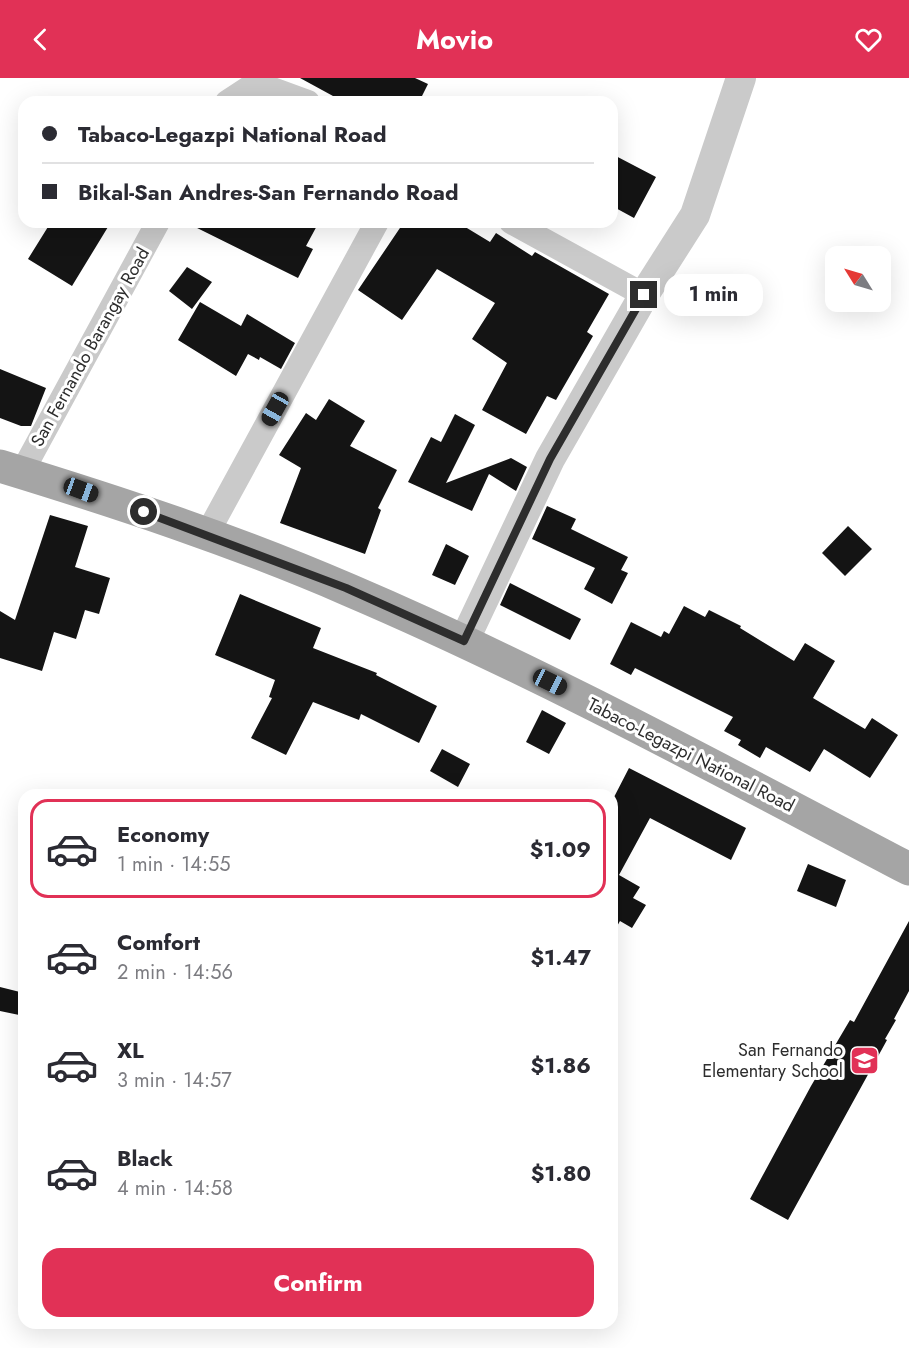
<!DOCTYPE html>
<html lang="en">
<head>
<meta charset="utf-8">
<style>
  :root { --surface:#fff; --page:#f2f2f3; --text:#2b2b33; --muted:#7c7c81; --line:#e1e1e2; --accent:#e13156 }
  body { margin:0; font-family:Jost,sans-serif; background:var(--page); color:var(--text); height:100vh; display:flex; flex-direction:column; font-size:22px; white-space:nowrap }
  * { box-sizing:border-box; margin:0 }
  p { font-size:20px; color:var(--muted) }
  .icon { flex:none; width:33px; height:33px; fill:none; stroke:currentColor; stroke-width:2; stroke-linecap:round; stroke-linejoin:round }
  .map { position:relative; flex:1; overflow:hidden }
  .drawer { position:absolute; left:18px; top:711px; width:600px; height:540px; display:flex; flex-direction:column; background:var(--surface); border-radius:18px; box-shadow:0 6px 24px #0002 }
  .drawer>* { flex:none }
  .top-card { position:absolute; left:18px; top:18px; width:600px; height:132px; border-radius:18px; box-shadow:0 6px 24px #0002; display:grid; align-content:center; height:132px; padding:0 24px; background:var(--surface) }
  .needle { width:39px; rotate:307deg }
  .tools { position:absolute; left:825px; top:168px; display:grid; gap:12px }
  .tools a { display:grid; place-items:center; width:66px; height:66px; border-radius:12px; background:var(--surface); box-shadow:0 6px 24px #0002; font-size:30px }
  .end { position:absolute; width:27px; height:27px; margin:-14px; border:8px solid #2d2d2d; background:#fff; box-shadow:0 0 0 3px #fff }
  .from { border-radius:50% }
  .bubble { position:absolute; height:42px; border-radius:18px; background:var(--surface); box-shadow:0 6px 24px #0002; font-size:20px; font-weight:700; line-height:42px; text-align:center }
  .car { position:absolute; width:18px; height:36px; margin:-18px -9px; border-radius:8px; box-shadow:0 0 4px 2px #0007; background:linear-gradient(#222 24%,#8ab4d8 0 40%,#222 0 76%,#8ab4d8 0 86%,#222 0) }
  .top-card b { display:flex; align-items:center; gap:21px; height:57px; font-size:22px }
  .top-card b+b { border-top:2px solid var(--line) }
  .top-card i { width:15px; height:15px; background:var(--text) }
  ul { padding:10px 0 0; list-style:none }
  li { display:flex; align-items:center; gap:18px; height:99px; margin:0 12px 9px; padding:0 12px; border:3px solid transparent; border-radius:18px }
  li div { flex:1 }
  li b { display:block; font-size:22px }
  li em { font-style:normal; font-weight:700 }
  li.on { border-color:var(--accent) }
  li>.icon { width:54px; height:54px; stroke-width:1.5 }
  .action { display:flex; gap:12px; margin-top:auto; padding:12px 24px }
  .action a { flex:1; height:69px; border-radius:18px; background:var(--accent); color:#fff; font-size:24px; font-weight:700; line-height:69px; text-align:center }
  header { display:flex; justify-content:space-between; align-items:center; height:78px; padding:0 24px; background:var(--accent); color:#fff; font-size:27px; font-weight:700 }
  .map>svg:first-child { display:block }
</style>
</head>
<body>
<header><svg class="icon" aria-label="back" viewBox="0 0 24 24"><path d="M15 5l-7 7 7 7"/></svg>Movio<svg class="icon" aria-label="heart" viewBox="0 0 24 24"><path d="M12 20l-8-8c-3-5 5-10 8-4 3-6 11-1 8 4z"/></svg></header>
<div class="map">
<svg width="909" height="1270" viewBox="0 0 909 1270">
  <rect width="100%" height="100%" fill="#fff"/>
  <!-- building -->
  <path fill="#141414" d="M 300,0 L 415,0 L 428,6 L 419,24 L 344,24 Z
    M 612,76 L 656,99 L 634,140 L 612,128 Z
    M 51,144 L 111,144 L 72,208 L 28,181 Z
    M 185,144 L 319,144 L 306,168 L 313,171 L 298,200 Z
    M 404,144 L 457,144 L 490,164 L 496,155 L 532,178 L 535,174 L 609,216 L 587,254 L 593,258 L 556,322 L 547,318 L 526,356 L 482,332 L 507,285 L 472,261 L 495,225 L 437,191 L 402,242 L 358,212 Z
    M 187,189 L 212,204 L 192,231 L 169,213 Z
    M 200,224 L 241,248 L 247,236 L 295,265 L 281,291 L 260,279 L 259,282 L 248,276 L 236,298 L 178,262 Z
    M 0,291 L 46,310 L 31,348 L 21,348 L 0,340 Z
    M 329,321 L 365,343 L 350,368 L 397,392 L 378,430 L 381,432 L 365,476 L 280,445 L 301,390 L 279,377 L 306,335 L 316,342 Z
    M 455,336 L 475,347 L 446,405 L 511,380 L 527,389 L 516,413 L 489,396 L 472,433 L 408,404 L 431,359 L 441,364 Z
    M 547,428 L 576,441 L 571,451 L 628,479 L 621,492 L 628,495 L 612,526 L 584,511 L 595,490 L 532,461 Z
    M 50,437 L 88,448 L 75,489 L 110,500 L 99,536 L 85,532 L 76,561 L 54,554 L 42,593 L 0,580 L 0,533 L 15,542 Z
    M 848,448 L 872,471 L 845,498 L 822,475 Z
    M 446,466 L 469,478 L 455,507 L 432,497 Z
    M 510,505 L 581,541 L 570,562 L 500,527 Z
    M 240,516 L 321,550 L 313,570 L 377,595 L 376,597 L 437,628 L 419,665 L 361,636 L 359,642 L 313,624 L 286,677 L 251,660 L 272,620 L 269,619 L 275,602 L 215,577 Z
    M 684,528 L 705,539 L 709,532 L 741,548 L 740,550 L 794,583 L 805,565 L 835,583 L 813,620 L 865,651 L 872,640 L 898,657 L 870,700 L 824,671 L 810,694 L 766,669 L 760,680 L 738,667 L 741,662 L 724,653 L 733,639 L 635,590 L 631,597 L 610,586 L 631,544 L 661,559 L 664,553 L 669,556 Z
    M 542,632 L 566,645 L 549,676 L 526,664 Z
    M 442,671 L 470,686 L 458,709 L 430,693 Z
    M 629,690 L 746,750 L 731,782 L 650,740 L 619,797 L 640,809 L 633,820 L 646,827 L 632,850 L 620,843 L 612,857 L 612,723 Z
    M 808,786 L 846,802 L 836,829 L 797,813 Z
    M 909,843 L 909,913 L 894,941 L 896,942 L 885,961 L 887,962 L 788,1142 L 750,1121 L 811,1008 L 850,942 L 854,944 Z
    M 0,909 L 24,915 L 24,938 L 0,933 Z"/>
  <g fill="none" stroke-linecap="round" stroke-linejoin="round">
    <!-- minor -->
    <path stroke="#cacaca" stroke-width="24" d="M 227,24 L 256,5 L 308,24
      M 511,144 L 644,217
      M 22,394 L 158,144
      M 207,456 L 377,144"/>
    <!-- tertiary -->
    <path stroke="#cacaca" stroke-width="30" d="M 464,563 L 550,381 L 644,217 L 695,137 L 741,0"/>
    <!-- primary -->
    <path stroke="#a5a5a5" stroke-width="33" d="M 0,388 C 118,424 236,463 349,512 C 541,594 724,694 909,791"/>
  </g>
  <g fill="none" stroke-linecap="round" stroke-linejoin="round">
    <!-- route -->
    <path stroke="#2d2d2d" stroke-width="8" d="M 144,434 L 346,510 L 464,563 L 550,381 L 644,217"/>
  </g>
  <!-- icons -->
  <defs>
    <symbol id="school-square" viewBox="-11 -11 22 22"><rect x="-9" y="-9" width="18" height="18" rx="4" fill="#e13156" stroke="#fff"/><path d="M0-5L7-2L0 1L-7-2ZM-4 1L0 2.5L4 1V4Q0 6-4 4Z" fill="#fff"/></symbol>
  </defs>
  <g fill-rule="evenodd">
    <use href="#school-square" x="848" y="966" width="33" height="33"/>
  </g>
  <g text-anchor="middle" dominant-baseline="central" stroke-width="6" stroke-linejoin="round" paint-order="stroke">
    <!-- street labels -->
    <g font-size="18" fill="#2d2d2d" stroke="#fff">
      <text transform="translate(90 269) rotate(-61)">San Fernando Barangay Road</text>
      <text transform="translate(691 677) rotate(27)">Tabaco-Legazpi National Road</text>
    </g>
    <!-- poi labels -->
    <g font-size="18" fill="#2d2d2d" stroke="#fff" text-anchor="end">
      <text x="843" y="972">San Fernando<tspan x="843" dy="21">Elementary School</tspan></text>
    </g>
  </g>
</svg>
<div class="tools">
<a><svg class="needle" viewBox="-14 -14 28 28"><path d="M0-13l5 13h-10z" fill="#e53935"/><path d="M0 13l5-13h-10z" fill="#7c7c81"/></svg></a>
</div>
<i class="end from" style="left:144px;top:434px"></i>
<i class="end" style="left:644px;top:217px"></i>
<div class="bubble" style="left:664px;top:196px;width:99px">1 min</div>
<i class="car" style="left:275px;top:331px;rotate:209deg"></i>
<i class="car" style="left:81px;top:412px;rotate:110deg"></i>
<i class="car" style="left:550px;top:604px;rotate:116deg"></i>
<div class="top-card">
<b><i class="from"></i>Tabaco-Legazpi National Road</b>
<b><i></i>Bikal-San Andres-San Fernando Road</b>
</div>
<section class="drawer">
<ul>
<li class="on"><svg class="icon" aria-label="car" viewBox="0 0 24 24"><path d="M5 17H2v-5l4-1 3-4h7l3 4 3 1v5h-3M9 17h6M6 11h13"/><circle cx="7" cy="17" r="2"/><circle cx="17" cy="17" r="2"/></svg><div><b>Economy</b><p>1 min · 14:55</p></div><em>$1.09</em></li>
<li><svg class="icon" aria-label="car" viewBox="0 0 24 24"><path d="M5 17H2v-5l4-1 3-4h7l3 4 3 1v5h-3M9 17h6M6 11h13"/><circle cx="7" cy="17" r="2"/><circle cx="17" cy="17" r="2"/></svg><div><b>Comfort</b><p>2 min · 14:56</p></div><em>$1.47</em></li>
<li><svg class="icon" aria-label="car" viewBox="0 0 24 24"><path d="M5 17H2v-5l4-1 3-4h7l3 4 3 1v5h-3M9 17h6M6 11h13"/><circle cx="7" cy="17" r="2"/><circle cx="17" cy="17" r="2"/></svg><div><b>XL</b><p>3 min · 14:57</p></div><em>$1.86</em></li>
<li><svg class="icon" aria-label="car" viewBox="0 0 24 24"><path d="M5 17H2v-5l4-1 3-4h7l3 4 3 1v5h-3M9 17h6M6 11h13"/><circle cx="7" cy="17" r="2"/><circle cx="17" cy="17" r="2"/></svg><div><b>Black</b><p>4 min · 14:58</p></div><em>$1.80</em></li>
</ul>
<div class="action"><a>Confirm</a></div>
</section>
</div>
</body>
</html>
